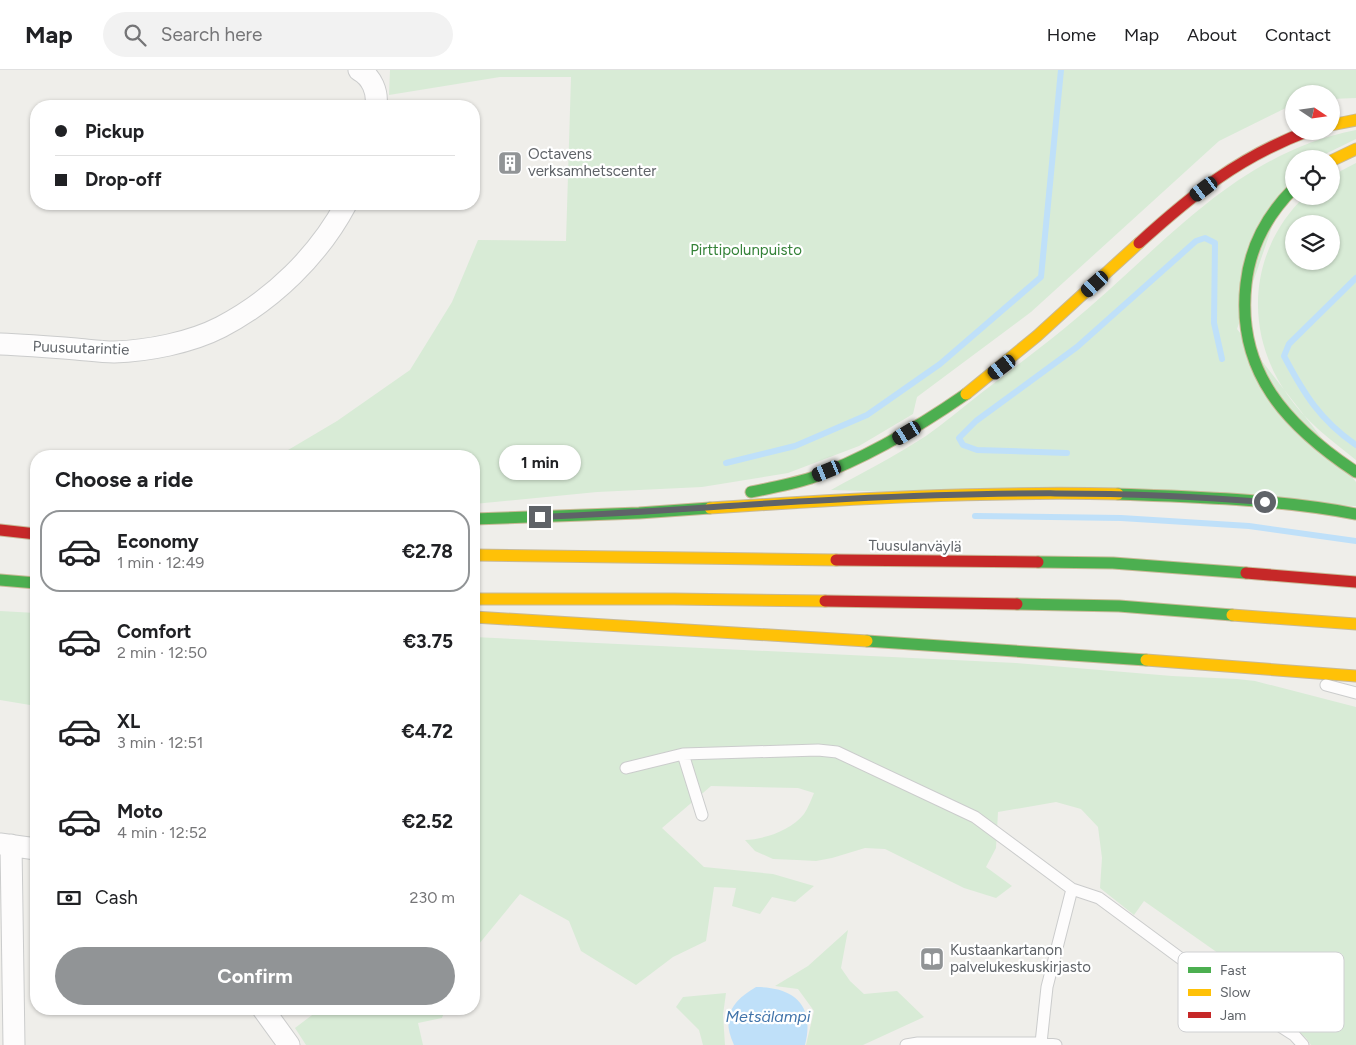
<!DOCTYPE html>
<html lang="en">
<head>
<meta charset="utf-8">
<style>
  :root { --surface:#fff; --page:#f2f2f2; --text:#202124; --muted:#757577; --line:#e0e0e0; --accent:#919496 }
  body { margin:0; font-family:Figtree,sans-serif; background:var(--page); color:var(--text); height:100vh; display:flex; flex-direction:column; font-size:19px; white-space:nowrap }
  * { box-sizing:border-box; margin:0 }
  p { font-size:16px; color:var(--muted) }
  .icon { flex:none; width:28px; height:28px; fill:none; stroke:currentColor; stroke-width:2; stroke-linecap:round; stroke-linejoin:round }
  .map { position:relative; flex:1; overflow:hidden }
  .panel { position:absolute; left:30px; top:380px; width:450px; height:565px; display:flex; flex-direction:column; background:var(--surface); border-radius:20px; box-shadow:0 1px 4px #0004 }
  .panel>* { flex:none }
  .guide { position:absolute; left:30px; top:30px; width:450px; height:110px; border-radius:20px; box-shadow:0 1px 4px #0004; display:grid; align-content:center; height:110px; padding:0 25px; background:var(--surface) }
  .needle { width:32px; rotate:103deg }
  .controls { position:absolute; left:1285px; top:15px; display:grid; gap:10px }
  .controls a { display:grid; place-items:center; width:55px; height:55px; border-radius:50%; background:var(--surface); box-shadow:0 1px 4px #0004; font-size:25px }
  .end { position:absolute; width:22px; height:22px; margin:-11px; border:6px solid #5f6368; background:#fff; box-shadow:0 0 0 2px #fff }
  .from { border-radius:50% }
  .bubble { position:absolute; height:35px; border-radius:18px; background:var(--surface); box-shadow:0 1px 4px #0004; font-size:16px; font-weight:700; line-height:35px; text-align:center }
  .car { position:absolute; width:15px; height:30px; margin:-15px -8px; border-radius:6px; box-shadow:0 0 4px 1px #0007; background:linear-gradient(#222 24%,#8ab4d8 0 40%,#222 0 76%,#8ab4d8 0 86%,#222 0) }
  .guide b { display:flex; align-items:center; gap:18px; height:48px; font-size:19px }
  .guide b+b { border-top:1px solid var(--line) }
  .guide i { width:12px; height:12px; background:var(--text) }
  ul { padding:0; list-style:none }
  li { display:flex; align-items:center; gap:15px; height:82px; margin:0 10px 8px; padding:0 15px; border:2px solid transparent; border-radius:20px }
  li div { flex:1 }
  li b { display:block; font-size:19px }
  li em { font-style:normal; font-weight:700 }
  li.current { border-color:var(--accent) }
  li>.icon { width:45px; height:45px; stroke-width:1.5 }
  h2 { padding:0 25px; font-size:22px; line-height:60px }
  .pay { display:flex; align-items:center; gap:12px; height:55px; padding:0 25px; font-size:19px }
  .pay p { margin-inline-start:auto }
  .button { display:flex; gap:10px; margin-top:auto; padding:10px 25px }
  .button a { flex:1; height:58px; border-radius:30px; background:var(--accent); color:#fff; font-size:20px; font-weight:700; line-height:58px; text-align:center }
  header { display:flex; align-items:center; gap:30px; box-sizing:border-box; height:70px; padding:0 25px; background:var(--surface); border-bottom:1px solid var(--line) }
  header strong { font-size:24px }
  nav { display:flex; gap:28px; margin-inline-start:auto; font-size:18px }
  .search { width:350px; height:45px; background:var(--page); display:flex; align-items:center; gap:12px; box-sizing:border-box; padding:0 18px; border-radius:28px; color:var(--muted); font-size:19px }
  .map>svg:first-child { display:block }
</style>
</head>
<body>
<header>
<strong>Map</strong>
<div class="search"><svg class="icon" aria-label="search" viewBox="0 0 24 24"><circle cx="10" cy="10" r="6"/><path d="M15 15l6 6"/></svg>Search here</div>
<nav><a>Home</a><a>Map</a><a>About</a><a>Contact</a></nav>
</header>
<div class="map">
<svg width="1356" height="975" viewBox="0 0 1356 975">
  <rect width="100%" height="100%" fill="#efeeea"/>
  <!-- green -->
  <path fill="#d8ebd6" fill-rule="evenodd" d="M 390,0 L 1356,0 L 1356,28 L 1331,29 L 1331,24 L 1294,24 L 1294,34 L 1219,71 L 1031,242 L 917,327 L 913,344 L 859,376 L 788,403 L 702,417 L 597,422 L 474,434 L 474,386 L 278,386 L 337,351 L 410,300 L 452,232 L 478,170 L 566,171 L 571,7 L 500,7 L 389,25 Z
    M 1356,60 L 1356,69 L 1315,89 L 1294,89 L 1294,104 L 1288,110 L 1237,259 L 1356,412 L 1356,436 L 831,420 C 862,403 895,386 926,366 C 944,353 962,338 980,324 C 1008,302 1038,280 1066,257 C 1159,182 1232,84 1356,60 Z
    M 1356,93 L 1356,390 C 1331,370 1305,351 1287,324 C 1243,261 1249,180 1305,126 L 1331,126 L 1331,106 ZM 1294,154 L 1331,154 L 1331,191 L 1294,191 Z
    M 0,541 L 36,543 L 36,636 L 0,630 Z
    M 474,567 L 1016,593 L 1172,606 L 1237,609 L 1255,611 L 1356,637 L 1356,975 L 1311,975 L 1306,968 L 1294,958 L 1296,938 L 1144,831 L 1134,845 L 1100,818 L 1102,788 L 1098,757 L 1081,739 L 1056,732 L 998,742 L 996,778 L 986,797 L 1012,816 L 996,828 L 964,818 L 885,779 L 865,778 L 832,788 L 816,791 L 797,790 L 773,789 L 755,781 L 745,770 C 765,769 790,761 804,744 C 808,738 811,730 814,723 L 798,718 L 711,716 L 662,758 L 704,797 L 773,804 L 814,816 L 795,832 L 772,827 L 760,844 L 732,836 L 736,818 L 714,817 L 706,871 L 673,887 L 636,915 L 581,881 L 569,851 L 520,824 L 474,880 Z
    M 848,860 L 841,898 L 850,911 L 864,924 L 897,921 L 924,947 L 863,975 L 806,975 L 814,941 L 798,919 L 775,916 L 808,896 Z
    M 726,923 L 723,945 L 725,975 L 703,975 L 699,960 L 676,937 L 683,927 Z
    M 320,939 L 445,939 L 442,948 L 418,953 L 423,975 L 306,975 L 295,958 Z"/>
  <!-- water -->
  <path fill="#bfe0f9" d="M 756,917 C 794,917 815,935 805,975 L 734,975 C 721,947 731,932 756,917 Z"/>
  <g fill="none" stroke-linecap="round" stroke-linejoin="round">
    <!-- stream -->
    <path stroke="#bfe0f9" stroke-width="6" d="M 1356,208 L 1289,274 L 1284,286 C 1304,324 1320,350 1356,375
      M 1067,383 L 977,380 L 963,375 L 959,368 L 976,351 L 1077,277 L 1196,171 L 1205,168 L 1215,173 L 1214,253 L 1222,289
      M 726,393 L 795,376 L 867,345 L 940,294 L 1041,207 L 1061,0
      M 975,446 L 1121,448 L 1249,456 L 1356,471"/>
    <defs>
      <path id="lane" d="M 1326,615 L 1356,623
        M 683,684 L 702,745
        M 626,698 L 683,684 L 818,680 L 837,682 L 975,747 L 1072,819 L 1099,828 L 1222,919 L 1294,965 L 1303,975
        M 1041,973 L 1047,917 L 1072,819
        M 906,975 L 918,973 L 1041,973 L 1056,975"/>
      <path id="street" d="M 359,0 C 372,7 378,22 376,36
        M 0,274 C 25,275 51,277 76,279 C 88,280 101,282 114,282 C 147,281 190,273 221,257 C 273,230 319,185 346,134
        M 0,774 L 36,779
        M 11,775 L 14,975
        M 263,939 L 289,975"/>
      <path id="fast" d="M 1294,118 C 1267,145 1250,176 1246,214 C 1236,302 1287,356 1356,402
        M 751,422 C 771,418 792,414 811,408 C 867,388 917,358 966,324
        M 1118,424 C 1197,427 1278,429 1356,444
        M 474,449 L 639,443 L 710,438
        M 1038,492 L 1113,493 L 1246,503
        M 0,510 L 36,513
        M 1017,534 L 1119,536 L 1232,545
        M 867,571 L 1146,590"/>
      <path id="slow" d="M 1331,55 L 1356,50
        M 1331,91 L 1356,79
        M 966,324 L 1037,266 L 1139,173
        M 710,438 C 846,429 982,421 1118,424
        M 474,485 L 836,490
        M 474,529 L 674,529 L 825,531
        M 1232,545 L 1356,554
        M 474,547 L 867,571
        M 1146,590 L 1356,606"/>
      <path id="jam" d="M 1139,173 C 1193,124 1239,87 1308,61
        M 0,460 L 36,464
        M 836,490 L 1038,492
        M 1246,503 L 1356,512
        M 825,531 L 1017,534"/>
    </defs>
    <!-- lane casing -->
    <use href="#lane" stroke="#cbcccc" stroke-width="13"/>
    <!-- street casing -->
    <use href="#street" stroke="#cbcccc" stroke-width="23"/>
    <!-- fast casing -->
    <use href="#fast" stroke="#c8b996" stroke-width="13"/>
    <!-- slow casing -->
    <use href="#slow" stroke="#c8b996" stroke-width="13"/>
    <!-- jam casing -->
    <use href="#jam" stroke="#c8b996" stroke-width="13"/>
    <!-- lane -->
    <use href="#lane" stroke="#fdfcfc" stroke-width="11"/>
    <!-- street -->
    <use href="#street" stroke="#fdfcfc" stroke-width="21"/>
    <!-- fast -->
    <use href="#fast" stroke="#4caf50" stroke-width="11"/>
    <!-- slow -->
    <use href="#slow" stroke="#ffc107" stroke-width="11"/>
    <!-- jam -->
    <use href="#jam" stroke="#c62828" stroke-width="11"/>
  </g>
  <g fill="none" stroke-linecap="round" stroke-linejoin="round">
    <!-- route -->
    <path stroke="#5f6368" stroke-width="6" d="M 540,447 C 642,443 744,434 846,429 C 986,422 1125,420 1265,432"/>
  </g>
  <!-- icons -->
  <defs>
    <symbol id="building-square" viewBox="-11 -11 22 22"><rect x="-9" y="-9" width="18" height="18" rx="4" fill="#919496" stroke="#fff"/><path d="M-4-6H4V6H1V3H-1V6H-4ZM-2.5-4.3h1.7v1.8h-1.7ZM.8-4.3h1.7v1.8H.8ZM-2.5-1h1.7V.8h-1.7ZM.8-1h1.7V.8H.8Z" fill="#fff"/></symbol>
    <symbol id="library-square" viewBox="-11 -11 22 22"><rect x="-9" y="-9" width="18" height="18" rx="4" fill="#919496" stroke="#fff"/><path d="M-6-4Q-3-5.5-.7-3.5V5Q-3 3-6 4ZM6-4Q3-5.5 .7-3.5V5Q3 3 6 4Z" fill="#fff"/></symbol>
  </defs>
  <g fill-rule="evenodd">
    <use href="#building-square" x="496" y="79" width="28" height="28"/>
    <use href="#library-square" x="918" y="875" width="28" height="28"/>
  </g>
  <g text-anchor="middle" dominant-baseline="central" stroke-width="4.5" stroke-linejoin="round" paint-order="stroke">
    <!-- poi labels -->
    <g font-size="15" fill="#5f6368" stroke="#fff" text-anchor="start">
      <text x="528" y="84">Octavens<tspan x="528" dy="17">verksamhetscenter</tspan></text>
      <text x="950" y="880">Kustaankartanon<tspan x="950" dy="17">palvelukeskuskirjasto</tspan></text>
    </g>
    <!-- park labels -->
    <g font-size="15" fill="#348238" stroke="#fff">
      <text x="746" y="180">Pirttipolunpuisto</text>
    </g>
    <!-- street labels -->
    <g font-size="15" fill="#5f6368" stroke="#fff">
      <text transform="translate(81 278) rotate(2)">Puusuutarintie</text>
      <text transform="translate(915 476) rotate(1)">Tuusulanväylä</text>
    </g>
    <!-- water labels -->
    <g font-size="16" font-style="italic" fill="#4174aa" stroke="#fff">
      <text x="768" y="946">Metsälampi</text>
    </g>
  </g>
  <!-- legend -->
  <rect x="1178" y="882" width="166" height="80" rx="8" fill="#fff" stroke="#cfd0d2" stroke-width="1"/>
  <rect x="1188" y="897" width="23" height="6" fill="#4caf50"/>
  <rect x="1188" y="919" width="23" height="7" fill="#ffc107"/>
  <rect x="1188" y="942" width="23" height="6" fill="#c62828"/>
  <g font-size="14" fill="#5f6368">
    <text x="1220" y="905">Fast</text>
    <text x="1220" y="927">Slow</text>
    <text x="1220" y="950">Jam</text>
  </g>
</svg>
<div class="controls">
<a><svg class="needle" viewBox="-14 -14 28 28"><path d="M0-13l5 13h-10z" fill="#e53935"/><path d="M0 13l5-13h-10z" fill="#757577"/></svg></a>
<a><svg class="icon" aria-label="locate" viewBox="0 0 24 24"><circle cx="12" cy="12" r="6"/><path d="M12 2v4M12 18v4M2 12h4M18 12h4"/></svg></a>
<a><svg class="icon" aria-label="layers" viewBox="0 0 24 24"><path d="M12 4l9 5-9 5-9-5zM3 14l9 5 9-5"/></svg></a>
</div>
<i class="end from" style="left:1265px;top:432px"></i>
<i class="end" style="left:540px;top:447px"></i>
<div class="bubble" style="left:499px;top:375px;width:82px">1 min</div>
<i class="car" style="left:1204px;top:119px;rotate:233deg"></i>
<i class="car" style="left:1095px;top:214px;rotate:228deg"></i>
<i class="car" style="left:1002px;top:297px;rotate:233deg"></i>
<i class="car" style="left:907px;top:363px;rotate:239deg"></i>
<i class="car" style="left:827px;top:401px;rotate:248deg"></i>
<div class="guide">
<b><i class="from"></i>Pickup</b>
<b><i></i>Drop-off</b>
</div>
<section class="panel">
<h2>Choose a ride</h2>
<ul>
<li class="current"><svg class="icon" aria-label="car" viewBox="0 0 24 24"><path d="M5 17H2v-5l4-1 3-4h7l3 4 3 1v5h-3M9 17h6M6 11h13"/><circle cx="7" cy="17" r="2"/><circle cx="17" cy="17" r="2"/></svg><div><b>Economy</b><p>1 min · 12:49</p></div><em>€2.78</em></li>
<li><svg class="icon" aria-label="car" viewBox="0 0 24 24"><path d="M5 17H2v-5l4-1 3-4h7l3 4 3 1v5h-3M9 17h6M6 11h13"/><circle cx="7" cy="17" r="2"/><circle cx="17" cy="17" r="2"/></svg><div><b>Comfort</b><p>2 min · 12:50</p></div><em>€3.75</em></li>
<li><svg class="icon" aria-label="car" viewBox="0 0 24 24"><path d="M5 17H2v-5l4-1 3-4h7l3 4 3 1v5h-3M9 17h6M6 11h13"/><circle cx="7" cy="17" r="2"/><circle cx="17" cy="17" r="2"/></svg><div><b>XL</b><p>3 min · 12:51</p></div><em>€4.72</em></li>
<li><svg class="icon" aria-label="car" viewBox="0 0 24 24"><path d="M5 17H2v-5l4-1 3-4h7l3 4 3 1v5h-3M9 17h6M6 11h13"/><circle cx="7" cy="17" r="2"/><circle cx="17" cy="17" r="2"/></svg><div><b>Moto</b><p>4 min · 12:52</p></div><em>€2.52</em></li>
</ul>
<div class="pay"><svg class="icon" aria-label="cash" viewBox="0 0 24 24"><path d="M3 7h18v10H3z"/><circle cx="12" cy="12" r="2"/></svg>Cash<p>230 m</p></div>
<div class="button"><a>Confirm</a></div>
</section>
</div>
</body>
</html>
